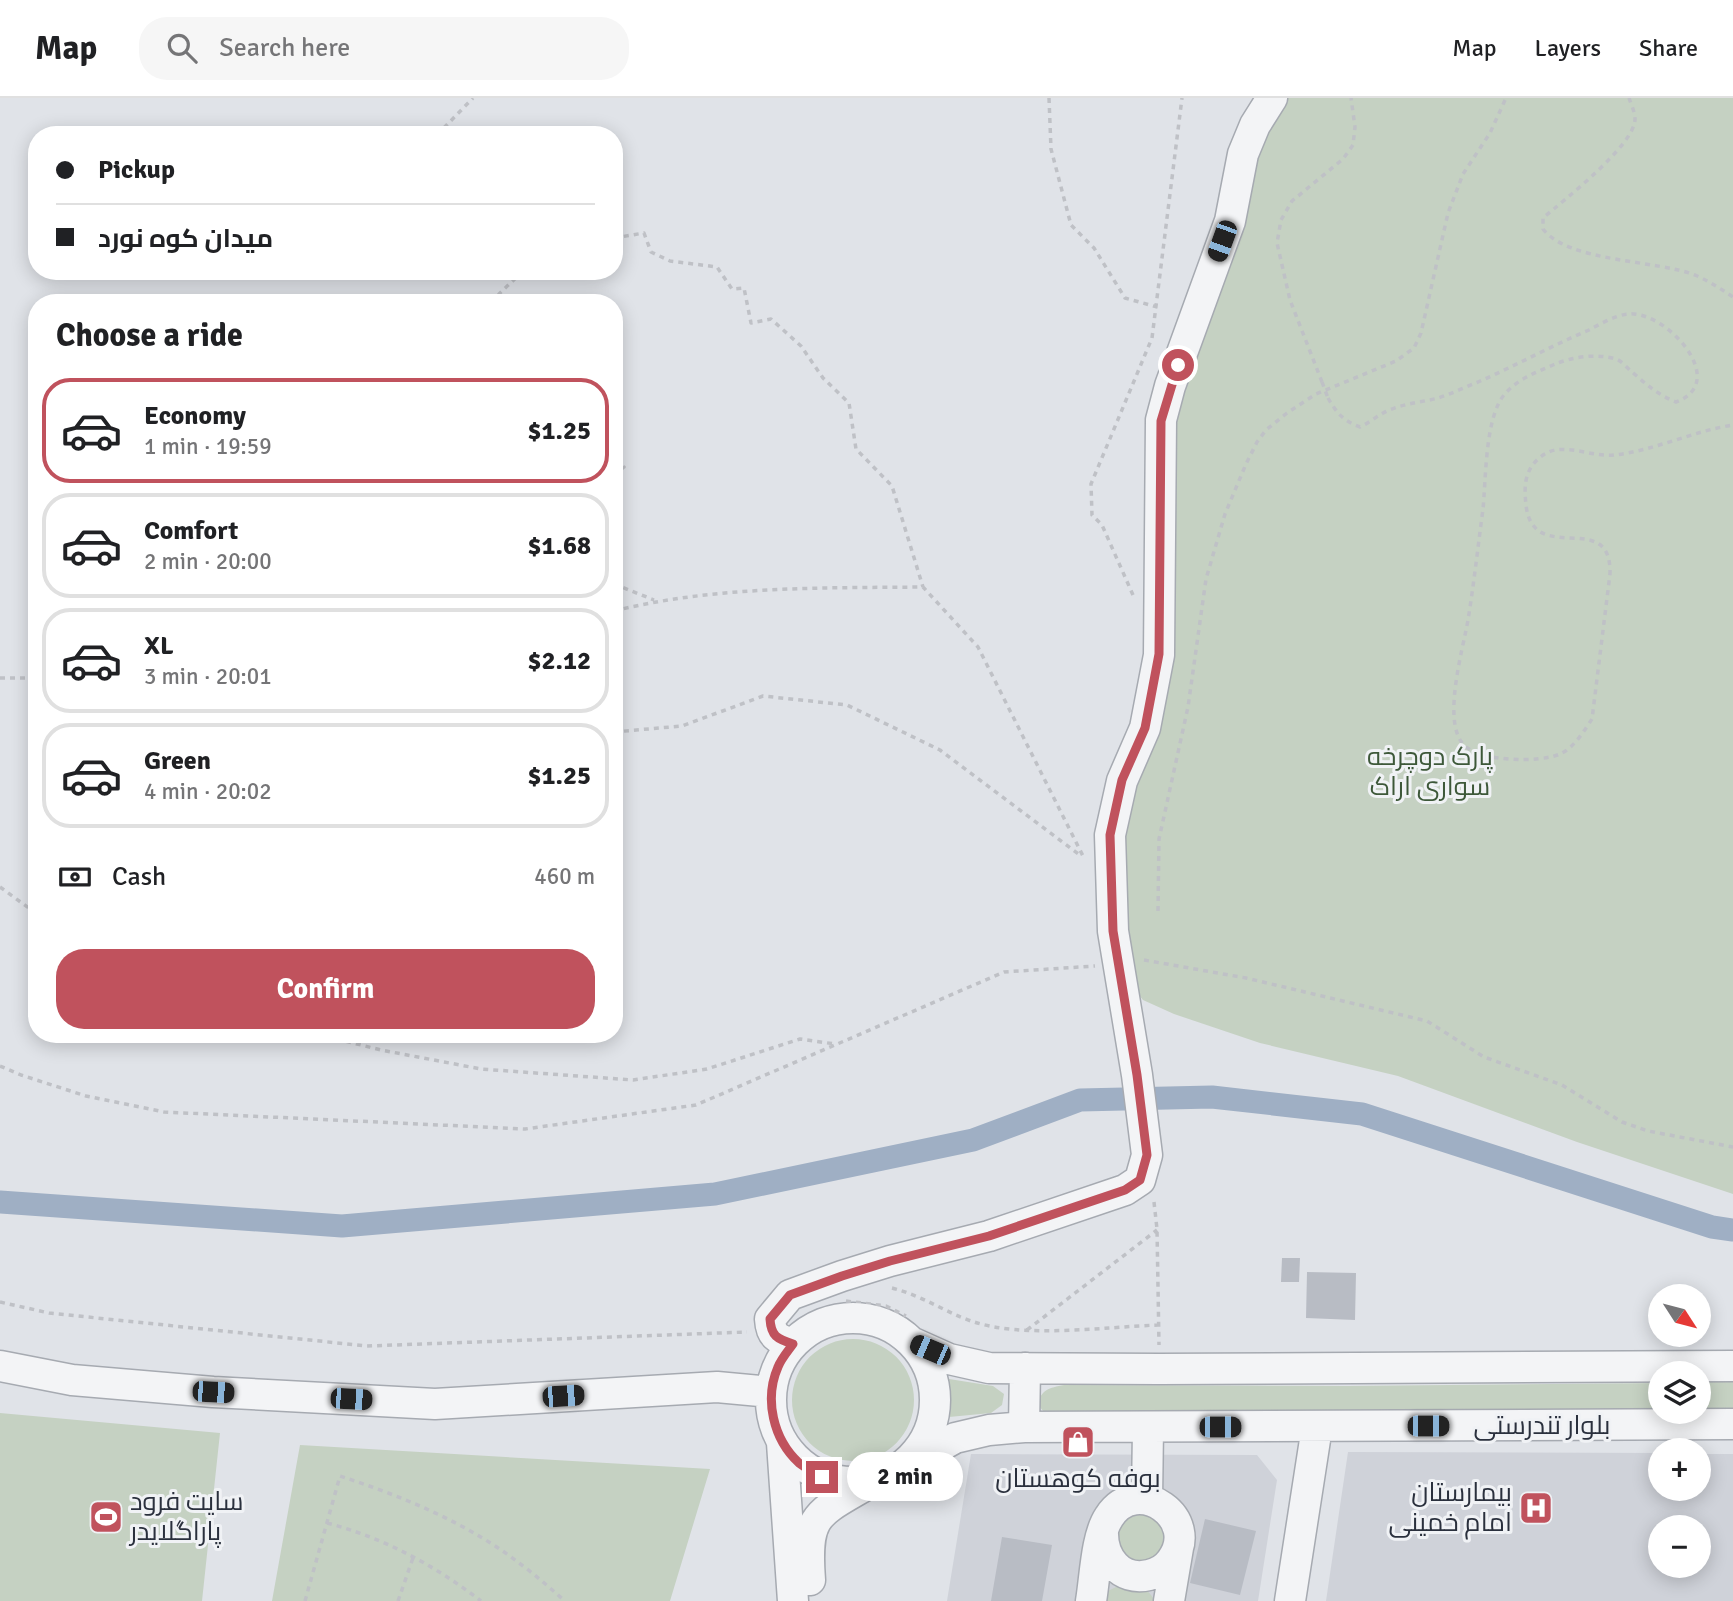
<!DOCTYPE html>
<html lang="en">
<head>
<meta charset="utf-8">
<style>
  :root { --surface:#fff; --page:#f6f6f6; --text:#202124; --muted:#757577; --line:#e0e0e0; --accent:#c0525d }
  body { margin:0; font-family:Signika,Cairo,sans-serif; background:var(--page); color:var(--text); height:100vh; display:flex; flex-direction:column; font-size:26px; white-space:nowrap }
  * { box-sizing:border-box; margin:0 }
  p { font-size:23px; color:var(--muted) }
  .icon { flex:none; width:38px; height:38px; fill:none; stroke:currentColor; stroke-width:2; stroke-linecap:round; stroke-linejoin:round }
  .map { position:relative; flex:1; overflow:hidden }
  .panel { position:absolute; left:28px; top:196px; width:595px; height:749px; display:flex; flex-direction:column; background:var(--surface); border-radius:28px; box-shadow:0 4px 18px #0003 }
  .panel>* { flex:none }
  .hud { position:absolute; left:28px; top:28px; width:595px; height:154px; border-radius:28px; box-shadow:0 4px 18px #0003; display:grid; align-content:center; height:154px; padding:0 28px; background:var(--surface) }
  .needle { width:46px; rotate:126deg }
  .controls { position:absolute; left:1648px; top:1186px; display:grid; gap:14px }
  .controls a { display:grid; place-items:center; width:63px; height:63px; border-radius:50%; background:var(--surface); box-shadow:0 4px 18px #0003; font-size:35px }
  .end { position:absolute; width:32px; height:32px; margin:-16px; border:9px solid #c0525d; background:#fff; box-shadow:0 0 0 4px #fff }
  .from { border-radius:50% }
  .bubble { position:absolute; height:49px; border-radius:24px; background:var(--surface); box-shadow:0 4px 18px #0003; font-size:23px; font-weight:700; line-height:49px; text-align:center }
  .car { position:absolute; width:21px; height:42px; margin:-21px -10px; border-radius:9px; box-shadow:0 0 5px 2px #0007; background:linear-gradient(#222 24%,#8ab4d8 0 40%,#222 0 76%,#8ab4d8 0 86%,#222 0) }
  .hud b { display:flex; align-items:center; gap:24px; height:66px; font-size:26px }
  .hud b+b { border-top:2px solid var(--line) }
  .hud i { width:18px; height:18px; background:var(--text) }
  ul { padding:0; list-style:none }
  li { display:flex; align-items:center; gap:21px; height:105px; margin:0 14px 10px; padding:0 14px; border:4px solid var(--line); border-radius:28px }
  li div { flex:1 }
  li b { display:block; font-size:26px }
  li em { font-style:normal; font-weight:700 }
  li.selected { border-color:var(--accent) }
  li>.icon { width:63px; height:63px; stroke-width:1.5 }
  h2 { padding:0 28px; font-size:32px; line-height:84px }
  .pay { display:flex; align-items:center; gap:18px; height:77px; padding:0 28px; font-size:26px }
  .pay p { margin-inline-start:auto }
  .primary-button { display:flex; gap:14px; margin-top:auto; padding:14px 28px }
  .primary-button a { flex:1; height:80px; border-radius:28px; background:var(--accent); color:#fff; font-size:28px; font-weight:700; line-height:80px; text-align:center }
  header { display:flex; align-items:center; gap:42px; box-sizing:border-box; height:98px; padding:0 35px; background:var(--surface); border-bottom:2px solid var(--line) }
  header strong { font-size:33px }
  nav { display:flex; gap:38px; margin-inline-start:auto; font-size:24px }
  .search { width:490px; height:63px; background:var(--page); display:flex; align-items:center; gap:18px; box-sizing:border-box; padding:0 24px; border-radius:28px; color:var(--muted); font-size:26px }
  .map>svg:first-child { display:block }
</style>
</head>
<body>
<header>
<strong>Map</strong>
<div class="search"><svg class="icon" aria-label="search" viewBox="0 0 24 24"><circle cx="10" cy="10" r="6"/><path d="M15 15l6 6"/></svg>Search here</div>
<nav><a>Map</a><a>Layers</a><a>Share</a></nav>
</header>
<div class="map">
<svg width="1733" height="1503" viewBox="0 0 1733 1503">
  <rect width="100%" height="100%" fill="#e0e3e8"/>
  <!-- built -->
  <path fill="#cfd2d9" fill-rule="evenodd" d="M 1348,1354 L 1661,1355 L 1661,1391 L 1699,1391 L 1699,1356 L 1733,1356 L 1733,1503 L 1326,1503 ZM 1661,1430 L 1699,1430 L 1699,1468 L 1661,1468 Z
    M 971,1356 L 1257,1357 L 1277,1382 L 1258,1503 L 947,1503 Z"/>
  <!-- green -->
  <path fill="#c5d1c2" d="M 1256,0 L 1733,0 L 1733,1096 L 1577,1044 L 1398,978 L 1260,945 L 1174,916 L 1143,902 L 1101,851 L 1097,815 L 1096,736 L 1132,626 L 1145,555 L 1146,423 L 1216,119 Z
    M792 1302a61 61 0 1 1 122 0a61 61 0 1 1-122 0Z
    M 949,1281 L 993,1288 L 1004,1296 L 1002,1307 L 991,1315 L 949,1319 Z
    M 1699,1284 L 1733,1284 L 1733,1315 L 1050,1316 L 1044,1314 L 1038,1307 C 1041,1291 1049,1290 1064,1287 L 1348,1288 L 1661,1285 L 1661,1314 L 1699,1314 Z
    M 0,1315 L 220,1335 L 202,1503 L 0,1503 Z
    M 300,1347 L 710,1371 L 670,1503 L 272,1503 Z
    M 1146,1411 L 1169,1435 L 1161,1460 L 1127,1465 L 1112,1435 L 1115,1426 Z
    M 1124,1485 C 1139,1487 1147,1489 1155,1503 L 1101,1503 L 1108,1493 Z"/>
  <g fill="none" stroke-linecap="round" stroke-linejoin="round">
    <!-- canal -->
    <path stroke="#9fafc4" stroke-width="23" d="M 0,1104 L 342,1128 L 715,1096 L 973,1042 L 1080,1002 L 1212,999 L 1362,1016 L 1712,1129 L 1733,1132"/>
  </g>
  <!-- building -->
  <path fill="#b8bcc4" d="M 1282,1160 L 1300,1160 L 1299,1184 L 1281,1184 Z
    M 1307,1174 L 1356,1175 L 1355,1222 L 1306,1220 Z
    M 1205,1421 L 1256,1433 L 1240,1497 L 1190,1485 Z
    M 1002,1439 L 1052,1447 L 1042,1503 L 991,1503 Z"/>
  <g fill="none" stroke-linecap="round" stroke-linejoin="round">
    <defs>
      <path id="minor" d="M771 1302a82 82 0 1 1 164 0a82 82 0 1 1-164 0Z
        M 911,1244 L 949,1261 L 989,1270 L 1159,1271 L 1733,1268
        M 793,1246 C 777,1241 771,1238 770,1221 L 790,1197 L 842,1178 L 890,1163 L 989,1138 L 1125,1092 L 1140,1082 L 1147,1057 L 1137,977 L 1113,833 L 1110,737 L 1122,683 L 1145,630 L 1159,557 L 1161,322 L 1170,288 L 1230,123 L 1243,56 L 1255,27 L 1272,0
        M 0,1268 L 72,1282 L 213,1294 L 435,1306 L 717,1289 L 771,1294
        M 1024,1329 L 1025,1270
        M 782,1345 L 793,1503
        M 899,1371 L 955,1340 L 989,1332 L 1024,1329 L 1733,1326
        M 1147,1401 L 1148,1330
        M 810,1482 C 805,1415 817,1416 871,1384
        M 1091,1503 C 1095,1480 1096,1438 1109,1419 C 1137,1375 1203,1421 1171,1463 C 1166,1470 1158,1475 1149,1477 C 1120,1484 1102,1459 1103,1433
        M 1169,1503 L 1178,1450
        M 1290,1503 L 1317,1329"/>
    </defs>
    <!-- minor casing -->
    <use href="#minor" stroke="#a6aab1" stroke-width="33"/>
    <!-- path -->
    <path stroke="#bfc1c6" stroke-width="3.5" stroke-dasharray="5 5" stroke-linecap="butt" d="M 1049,0 L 1051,51 L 1071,127 L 1094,150 L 1125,200 L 1157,209
      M 1629,0 C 1631,6 1635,14 1635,21 C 1635,47 1564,102 1543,120 L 1543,131 C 1568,164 1656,162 1695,177 C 1709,183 1721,191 1733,199
      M 437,37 L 473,0
      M 614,140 L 644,135 L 651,154 L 670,163 L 717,169 L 732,191 L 744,190 L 751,225 L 771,221 L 801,248 L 823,280 L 849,305 L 856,351 L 892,388 L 923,489
      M 523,173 L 499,196 L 526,205
      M 1322,284 L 1290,202 L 1277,145 L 1281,122 L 1292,103 L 1343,61 L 1353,47 L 1355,29 L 1351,0
      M 1328,300 C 1336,314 1343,323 1360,329 C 1371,324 1380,315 1392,311 C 1407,305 1423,304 1438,300 C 1451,296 1465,289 1478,284 C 1515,268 1551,248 1589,232 C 1600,226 1616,217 1628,216 C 1666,212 1731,284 1676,304 C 1658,297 1646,286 1632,274 C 1627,270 1622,263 1616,261 C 1597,255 1571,259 1553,267 C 1535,275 1517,281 1504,297 C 1485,320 1486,381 1483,411 C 1478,448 1474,485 1468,522 C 1463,551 1442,622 1463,646 C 1478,664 1540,665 1560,656 C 1574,650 1584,633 1592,621 L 1610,476 C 1612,409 1533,470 1526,407 C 1525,397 1524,385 1528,376 C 1531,365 1544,354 1555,352 C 1575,349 1595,359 1614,357 C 1653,353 1693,333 1733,327
      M 614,365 L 624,369 L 614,377
      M 614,486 L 654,502
      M 1133,497 L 1102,427 L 1092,417 L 1091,386 L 1152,240 L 1182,0
      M 614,513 C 714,488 820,490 923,489 L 978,549 L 1084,760
      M 0,580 L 37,580
      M 614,634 L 682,628 L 763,598 L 847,607 L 940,652 L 1081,758
      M 0,789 L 37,816
      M 1158,813 L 1159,741 L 1188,609 L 1206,481 L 1225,416 L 1246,366 L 1257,344 L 1266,332 L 1287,315 L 1316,296 L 1396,263 L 1414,250 L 1421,235 L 1448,115 L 1463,76 L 1490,35 L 1506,0
      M 1144,862 L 1246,880 L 1427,923 L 1484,959 L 1562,987 L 1622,1024 L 1648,1033 L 1733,1049
      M 317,936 L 381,952 L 481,971 L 633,982 L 707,971 L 800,941 L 835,946
      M 0,968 L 21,977 L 86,998 L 164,1014 L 525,1031 L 696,1007 L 1004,874 L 1095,868
      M 1154,1104 L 1157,1131 L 1159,1247
      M 892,1190 C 923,1198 943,1213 971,1223 C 1023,1241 1103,1229 1158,1227
      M 846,1203 L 886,1208 L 906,1218
      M 0,1204 L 49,1215 L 367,1248 L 747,1234
      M 1027,1232 L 1157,1132
      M 327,1425 C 384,1440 434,1467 481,1503
      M 305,1503 L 340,1378 C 404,1399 470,1426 523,1468 C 538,1479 551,1491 565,1503
      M 398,1503 L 414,1457"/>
    <!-- minor -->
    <use href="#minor" stroke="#f3f4f6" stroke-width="30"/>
    <!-- path-bridge -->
    <path stroke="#bfc1c6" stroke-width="3.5" stroke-dasharray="5 5" stroke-linecap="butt" d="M 1322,284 L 1328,300"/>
  </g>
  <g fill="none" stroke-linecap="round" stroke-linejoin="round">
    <!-- route -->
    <path stroke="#c0525d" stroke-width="9" d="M 822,1379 C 814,1374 805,1370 799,1365 C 773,1341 764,1301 778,1269 C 781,1261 788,1253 793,1246 C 777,1241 771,1238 770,1221 L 790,1197 L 842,1178 L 890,1163 L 989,1138 L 1125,1092 L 1140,1082 L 1147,1057 L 1137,977 L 1113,833 L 1110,737 L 1122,682 L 1145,630 L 1159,556 L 1161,323 L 1178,267"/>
  </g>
  <!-- icons -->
  <defs>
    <symbol id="shop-square" viewBox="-11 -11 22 22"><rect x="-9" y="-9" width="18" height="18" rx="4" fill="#c0525d" stroke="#f0f2f5"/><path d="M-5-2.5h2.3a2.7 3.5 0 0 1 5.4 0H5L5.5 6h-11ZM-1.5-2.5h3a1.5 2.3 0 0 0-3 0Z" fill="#fff"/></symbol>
    <symbol id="hospital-square" viewBox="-11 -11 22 22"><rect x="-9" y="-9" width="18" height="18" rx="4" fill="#c0525d" stroke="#f0f2f5"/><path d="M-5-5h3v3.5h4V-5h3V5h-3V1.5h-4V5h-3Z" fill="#fff"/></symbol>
    <symbol id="stadium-square" viewBox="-11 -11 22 22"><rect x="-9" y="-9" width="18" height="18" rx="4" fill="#c0525d" stroke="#f0f2f5"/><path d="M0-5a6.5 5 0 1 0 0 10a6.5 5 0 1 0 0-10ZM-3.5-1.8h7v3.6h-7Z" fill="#fff"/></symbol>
  </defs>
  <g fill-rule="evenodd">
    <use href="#shop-square" x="1059" y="1325" width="38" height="38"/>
    <use href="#hospital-square" x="1517" y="1391" width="38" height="38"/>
    <use href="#stadium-square" x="87" y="1400" width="38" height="38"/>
  </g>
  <g text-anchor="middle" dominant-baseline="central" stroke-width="6" stroke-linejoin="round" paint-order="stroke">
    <!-- park labels -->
    <g font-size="26" fill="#3d5839" stroke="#f0f2f5">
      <text x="1430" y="659">پارک دوچرخه<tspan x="1430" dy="30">سواری اراک</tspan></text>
    </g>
    <!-- street labels -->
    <g font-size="26" fill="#2a303d" stroke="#f0f2f5">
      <text x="1542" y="1328">بلوار تندرستی</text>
    </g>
    <!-- poi labels -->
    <g font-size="26" fill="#2a303d" stroke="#f0f2f5">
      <text x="1078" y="1381">بوفه کوهستان</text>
      <text x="1512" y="1395" text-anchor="end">بیمارستان<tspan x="1512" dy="30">امام خمینی</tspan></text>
      <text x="130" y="1404" text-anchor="start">سایت فرود<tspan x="130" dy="30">پاراگلایدر</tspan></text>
    </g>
  </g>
</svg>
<div class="controls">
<a><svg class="needle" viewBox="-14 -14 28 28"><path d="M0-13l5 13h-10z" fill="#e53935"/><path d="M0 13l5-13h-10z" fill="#757577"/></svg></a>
<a><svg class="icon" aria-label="layers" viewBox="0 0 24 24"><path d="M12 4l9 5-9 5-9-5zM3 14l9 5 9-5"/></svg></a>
<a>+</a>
<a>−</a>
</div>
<i class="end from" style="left:1178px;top:267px"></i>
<i class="end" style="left:822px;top:1379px"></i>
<div class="bubble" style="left:847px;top:1354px;width:116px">2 min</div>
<i class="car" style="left:1222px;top:143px;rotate:200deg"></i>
<i class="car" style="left:930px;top:1252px;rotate:293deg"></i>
<i class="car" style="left:213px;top:1294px;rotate:93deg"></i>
<i class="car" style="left:563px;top:1298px;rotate:86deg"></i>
<i class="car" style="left:351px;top:1301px;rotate:93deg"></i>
<i class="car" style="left:1428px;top:1328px;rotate:90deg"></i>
<i class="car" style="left:1220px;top:1329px;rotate:90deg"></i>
<div class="hud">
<b><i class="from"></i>Pickup</b>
<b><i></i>میدان کوه نورد</b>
</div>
<section class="panel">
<h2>Choose a ride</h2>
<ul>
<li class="selected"><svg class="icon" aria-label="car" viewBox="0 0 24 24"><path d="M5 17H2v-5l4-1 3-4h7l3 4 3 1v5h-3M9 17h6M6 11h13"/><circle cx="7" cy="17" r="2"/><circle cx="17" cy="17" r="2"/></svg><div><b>Economy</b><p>1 min · 19:59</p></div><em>$1.25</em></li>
<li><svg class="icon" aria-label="car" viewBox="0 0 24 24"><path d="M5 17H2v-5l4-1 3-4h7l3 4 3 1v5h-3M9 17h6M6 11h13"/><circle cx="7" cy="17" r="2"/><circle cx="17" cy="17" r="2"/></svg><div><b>Comfort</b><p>2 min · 20:00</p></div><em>$1.68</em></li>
<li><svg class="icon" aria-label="car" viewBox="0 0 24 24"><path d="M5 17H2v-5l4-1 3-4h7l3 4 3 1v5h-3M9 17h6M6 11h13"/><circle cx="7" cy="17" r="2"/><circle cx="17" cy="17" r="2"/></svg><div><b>XL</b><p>3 min · 20:01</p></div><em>$2.12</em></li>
<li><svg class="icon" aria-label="car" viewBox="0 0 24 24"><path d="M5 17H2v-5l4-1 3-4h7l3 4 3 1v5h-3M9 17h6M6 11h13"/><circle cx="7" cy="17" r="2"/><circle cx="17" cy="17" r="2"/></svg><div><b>Green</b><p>4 min · 20:02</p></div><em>$1.25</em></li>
</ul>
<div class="pay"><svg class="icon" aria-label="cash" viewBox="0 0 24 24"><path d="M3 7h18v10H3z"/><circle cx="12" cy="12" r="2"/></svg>Cash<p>460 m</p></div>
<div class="primary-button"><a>Confirm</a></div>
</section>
</div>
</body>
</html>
